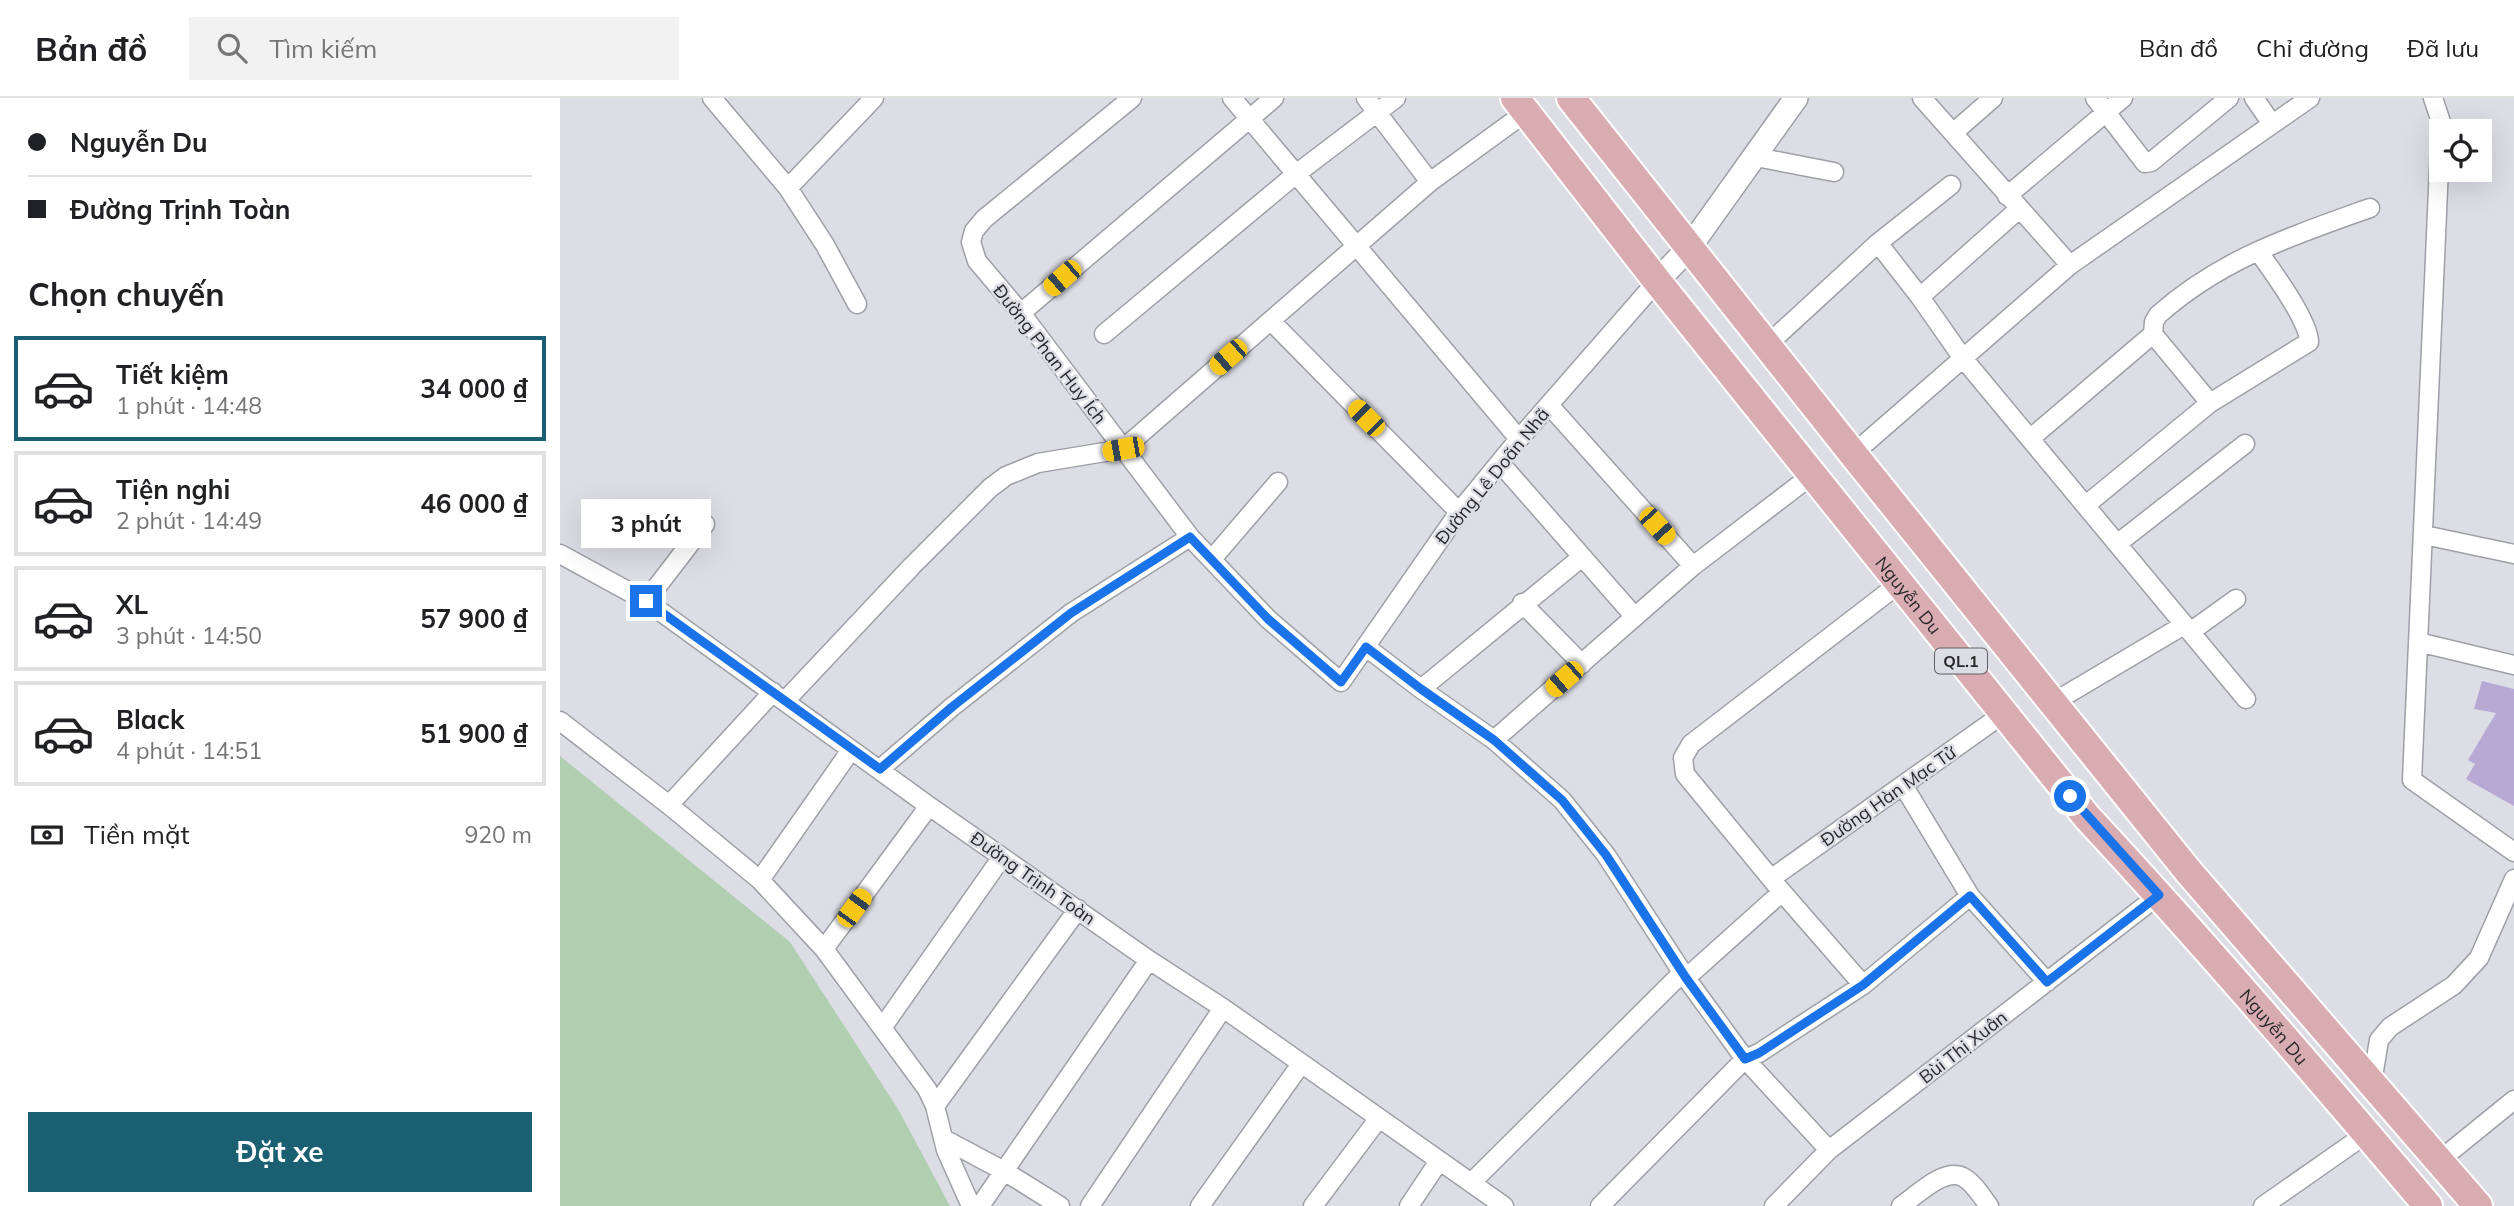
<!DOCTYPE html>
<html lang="vi">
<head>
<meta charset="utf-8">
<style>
  :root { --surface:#fff; --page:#f2f2f2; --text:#202124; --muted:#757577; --line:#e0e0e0; --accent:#1b6072 }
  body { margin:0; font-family:Mulish,sans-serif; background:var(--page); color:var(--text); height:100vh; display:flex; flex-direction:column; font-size:26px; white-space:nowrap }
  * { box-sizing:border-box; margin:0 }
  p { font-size:23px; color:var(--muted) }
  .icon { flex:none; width:38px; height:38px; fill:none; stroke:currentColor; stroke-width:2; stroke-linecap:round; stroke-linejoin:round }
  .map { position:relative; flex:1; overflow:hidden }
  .side { display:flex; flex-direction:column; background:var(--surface); width:560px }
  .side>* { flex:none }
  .top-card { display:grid; align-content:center; height:154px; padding:0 28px; background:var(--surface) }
  .fabs { position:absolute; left:1869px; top:21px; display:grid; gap:14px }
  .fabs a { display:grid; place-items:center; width:63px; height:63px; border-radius:0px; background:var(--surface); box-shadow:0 7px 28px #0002; font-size:35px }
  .end { position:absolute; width:32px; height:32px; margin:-16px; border:9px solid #1a73e8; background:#fff; box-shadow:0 0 0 4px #fff }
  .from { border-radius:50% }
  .bubble { position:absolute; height:49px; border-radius:0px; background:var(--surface); box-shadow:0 7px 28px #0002; font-size:23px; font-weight:700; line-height:49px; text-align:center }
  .car { position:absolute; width:21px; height:42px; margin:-21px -10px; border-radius:9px; box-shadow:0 0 5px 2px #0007; background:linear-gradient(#f5c518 24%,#345 0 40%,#f5c518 0 76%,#345 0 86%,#f5c518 0) }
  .top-card b { display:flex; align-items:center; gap:24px; height:66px; font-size:26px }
  .top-card b+b { border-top:2px solid var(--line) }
  .top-card i { width:18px; height:18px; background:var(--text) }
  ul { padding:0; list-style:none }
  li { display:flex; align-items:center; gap:21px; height:105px; margin:0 14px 10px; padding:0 14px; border:4px solid var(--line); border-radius:0px }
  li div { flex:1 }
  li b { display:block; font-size:26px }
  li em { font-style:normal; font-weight:700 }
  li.current { border-color:var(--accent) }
  li>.icon { width:63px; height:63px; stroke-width:1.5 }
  h2 { padding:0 28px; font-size:32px; line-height:84px }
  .pay { display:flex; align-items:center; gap:18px; height:77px; padding:0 28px; font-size:26px }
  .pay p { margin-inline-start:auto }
  .action { display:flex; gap:14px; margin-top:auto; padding:14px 28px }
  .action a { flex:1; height:80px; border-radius:0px; background:var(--accent); color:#fff; font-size:28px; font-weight:700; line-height:80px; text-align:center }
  header { display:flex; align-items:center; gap:42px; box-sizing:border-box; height:98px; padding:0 35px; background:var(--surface); border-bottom:2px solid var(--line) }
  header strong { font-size:33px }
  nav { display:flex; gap:38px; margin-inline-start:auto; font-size:24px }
  .search { width:490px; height:63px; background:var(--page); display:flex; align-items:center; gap:18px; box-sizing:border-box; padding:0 24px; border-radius:0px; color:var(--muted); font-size:26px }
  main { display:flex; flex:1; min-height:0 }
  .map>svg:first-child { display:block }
</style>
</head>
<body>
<header>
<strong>Bản đồ</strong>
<div class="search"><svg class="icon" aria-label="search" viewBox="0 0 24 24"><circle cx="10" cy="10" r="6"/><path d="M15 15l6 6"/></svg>Tìm kiếm</div>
<nav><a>Bản đồ</a><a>Chỉ đường</a><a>Đã lưu</a></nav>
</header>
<main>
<section class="side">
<div class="top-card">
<b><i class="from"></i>Nguyễn Du</b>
<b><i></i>Đường Trịnh Toàn</b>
</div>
<h2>Chọn chuyến</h2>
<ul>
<li class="current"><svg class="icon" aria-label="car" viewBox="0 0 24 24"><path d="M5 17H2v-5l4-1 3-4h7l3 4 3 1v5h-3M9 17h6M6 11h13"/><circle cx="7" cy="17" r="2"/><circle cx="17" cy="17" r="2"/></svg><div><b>Tiết kiệm</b><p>1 phút · 14:48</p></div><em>34 000 ₫</em></li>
<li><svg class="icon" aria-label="car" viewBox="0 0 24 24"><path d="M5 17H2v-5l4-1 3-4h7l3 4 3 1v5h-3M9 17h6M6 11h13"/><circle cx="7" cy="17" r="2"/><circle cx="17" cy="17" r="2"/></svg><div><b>Tiện nghi</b><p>2 phút · 14:49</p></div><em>46 000 ₫</em></li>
<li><svg class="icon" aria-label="car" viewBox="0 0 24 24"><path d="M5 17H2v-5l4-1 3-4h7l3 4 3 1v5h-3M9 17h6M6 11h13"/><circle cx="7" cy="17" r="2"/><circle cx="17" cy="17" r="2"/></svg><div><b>XL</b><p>3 phút · 14:50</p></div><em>57 900 ₫</em></li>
<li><svg class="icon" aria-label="car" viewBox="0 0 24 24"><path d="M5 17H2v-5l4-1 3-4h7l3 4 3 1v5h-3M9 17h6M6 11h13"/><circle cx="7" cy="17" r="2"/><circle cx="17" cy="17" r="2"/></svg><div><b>Black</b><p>4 phút · 14:51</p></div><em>51 900 ₫</em></li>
</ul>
<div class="pay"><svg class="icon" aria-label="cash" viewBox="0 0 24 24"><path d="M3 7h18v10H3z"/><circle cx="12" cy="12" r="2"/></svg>Tiền mặt<p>920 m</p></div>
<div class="action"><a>Đặt xe</a></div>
</section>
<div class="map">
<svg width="1954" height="1108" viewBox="0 0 1954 1108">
  <rect width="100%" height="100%" fill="#dddde6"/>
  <!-- green -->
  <path fill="#b0cfb0" d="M 0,658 L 230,844 L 338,1011 L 390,1108 L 0,1108 Z"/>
  <!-- building -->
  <path fill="#b8a8d4" d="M 1922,583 L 1954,591 L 1954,708 L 1906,681 L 1915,666 L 1908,662 L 1936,615 L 1914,611 Z"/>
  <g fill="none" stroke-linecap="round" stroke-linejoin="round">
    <defs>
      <path id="minor" d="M 152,0 L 228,90 L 265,147 L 297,206
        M 572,0 L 424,121 L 414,133 L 411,144 L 417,163 L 461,215 L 630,439 L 708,521 L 781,584 L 899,414 L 959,341 L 1097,183
        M 672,0 L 959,341
        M 806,0 L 870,84
        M 1362,0 L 1510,167
        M 1535,0 L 1585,65 L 1591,64 L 1669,0
        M 1694,0 L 1712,26
        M 1873,0 L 1881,24 L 1852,682 L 1954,754
        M 1393,35 L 1433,0
        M 1196,59 L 1274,74
        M 228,90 L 314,0
        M 1447,98 L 1563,0
        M 1459,111 L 1360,199 L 1402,259 L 1686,601
        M 1318,145 L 1360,199
        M 461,215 L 714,0
        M 711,223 L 899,414
        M 544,236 L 736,76 L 836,0
        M 1207,247 L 1318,145 L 1391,87
        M 1650,305 L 1593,236 L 1594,224 L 1598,217 C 1661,161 1731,138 1810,110
        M 989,307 L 1133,468
        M 1471,340 L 1593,236
        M 1293,356 L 1510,167 L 1750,0
        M 941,366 L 1075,519
        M 1526,407 L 1650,305 L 1749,244 C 1749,223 1711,171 1698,153
        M 1864,437 L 1954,456
        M 1557,446 L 1685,346
        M 0,456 L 86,503 L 369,708 L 589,862 L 663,910 L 944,1108
        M 652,461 L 718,384
        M 86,503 L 145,426
        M 962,505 L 1022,566
        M 1630,534 L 1676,501
        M 1858,544 L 1954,567
        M 806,549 L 861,591 L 934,642 L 1002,702 L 1046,757 L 1126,880 L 1185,961 L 1269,1052
        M 861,591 L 1022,459
        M 225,603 L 352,468 L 430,390 L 446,378 L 478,365 L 563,351 L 870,84 L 966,14
        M 1494,604 L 1624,527
        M 0,623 L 109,707 L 200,782 L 264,851 L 367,991 L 375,1008 L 386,1052 L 411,1108
        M 934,642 L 1133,468 L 1252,377
        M 320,671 L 392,609 L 511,515 L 630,439
        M 1343,687 L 1410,798 L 1487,884
        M 109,707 L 213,594
        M 1212,780 L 1443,616
        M 200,782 L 291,652
        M 264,851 L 369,708
        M 1126,880 L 1222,794
        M 1303,887 L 1222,794 L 1125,676 L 1123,660 L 1131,646 L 1340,485
        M 322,930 L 442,759
        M 1812,985 L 1819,942 L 1830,929 L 1894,887 L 1919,860 L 1954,781
        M 375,1008 L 518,811
        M 384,1041 L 444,1073 L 500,1108
        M 1880,1062 L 1954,1002
        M 912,1084 L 1123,874
        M 420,1108 L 589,862
        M 530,1108 L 663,910
        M 640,1108 L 741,966
        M 753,1108 L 819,1020
        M 849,1108 L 879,1063
        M 1040,1108 L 1185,961 L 1199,955 L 1303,887 L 1410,798
        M 1214,1108 L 1269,1052 L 1599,797
        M 1341,1108 C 1356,1098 1384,1069 1403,1079 C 1414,1085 1422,1099 1429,1108
        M 1703,1108 L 1806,1036"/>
      <path id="tertiary" d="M 1097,183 L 1129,150 L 1236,0"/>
      <g id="primary">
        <path id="s1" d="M 955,0 L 1097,183 L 1527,719 C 1644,845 1756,976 1868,1108"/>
        <path d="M 1011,0 L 1293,356 L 1628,773 L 1918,1108"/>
      </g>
    </defs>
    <!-- minor casing -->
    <use href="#minor" stroke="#9e9fa7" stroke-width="21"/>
    <!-- tertiary casing -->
    <use href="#tertiary" stroke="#9e9fa7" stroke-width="26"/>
    <!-- primary casing -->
    <use href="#primary" stroke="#fff" stroke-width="32"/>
    <!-- minor -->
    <use href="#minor" stroke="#fff" stroke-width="18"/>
    <!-- tertiary -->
    <use href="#tertiary" stroke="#fff" stroke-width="23"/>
    <!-- primary -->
    <use href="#primary" stroke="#d9acb1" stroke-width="28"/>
  </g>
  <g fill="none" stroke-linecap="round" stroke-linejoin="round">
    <!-- route -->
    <path stroke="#1a73e8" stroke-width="9" d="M 86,503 L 320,671 L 392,609 L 511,515 L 630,439 L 708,521 L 781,584 L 806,549 L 861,591 L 934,642 L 1002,702 L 1046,757 L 1126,880 L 1185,961 L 1199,955 L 1303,887 L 1410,798 L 1487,884 L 1599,797 L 1510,698"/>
  </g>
  <g text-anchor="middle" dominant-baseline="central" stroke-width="5" stroke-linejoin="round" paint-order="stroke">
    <!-- shield labels -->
    <rect fill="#dddde6" stroke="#5e5e63" stroke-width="2" x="1375" y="550.5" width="52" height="25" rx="5"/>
    <g font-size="16" font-weight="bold" fill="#28282b">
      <text x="1401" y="563">QL.1</text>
    </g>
    <!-- street labels -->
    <g font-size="18" fill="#28282b" stroke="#dddde6">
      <text transform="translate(490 256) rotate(52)">Đường Phan Huy Ích</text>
      <text transform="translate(932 378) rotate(-51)">Đường Lê Doãn Nhã</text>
      <text stroke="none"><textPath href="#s1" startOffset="634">Nguyễn Du</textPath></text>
      <text transform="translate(1328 698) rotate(-35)">Đường Hàn Mạc Tử</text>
      <text transform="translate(473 780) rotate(35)">Đường Trịnh Toàn</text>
      <text stroke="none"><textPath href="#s1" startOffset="1200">Nguyễn Du</textPath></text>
      <text transform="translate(1403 949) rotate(-38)">Bùi Thị Xuân</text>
    </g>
  </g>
</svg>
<div class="fabs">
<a><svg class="icon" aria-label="locate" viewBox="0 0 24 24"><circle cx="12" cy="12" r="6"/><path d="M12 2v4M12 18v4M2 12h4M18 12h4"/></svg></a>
</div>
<i class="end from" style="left:1510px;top:698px"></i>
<i class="end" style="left:86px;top:503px"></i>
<div class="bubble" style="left:21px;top:401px;width:130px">3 phút</div>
<i class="car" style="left:502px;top:180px;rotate:229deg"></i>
<i class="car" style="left:668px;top:259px;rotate:229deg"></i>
<i class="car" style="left:806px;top:320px;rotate:315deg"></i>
<i class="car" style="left:563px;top:351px;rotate:260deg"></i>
<i class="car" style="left:1097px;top:428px;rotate:138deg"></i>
<i class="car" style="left:1004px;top:581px;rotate:229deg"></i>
<i class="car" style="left:294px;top:810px;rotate:36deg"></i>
</div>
</main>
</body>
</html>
